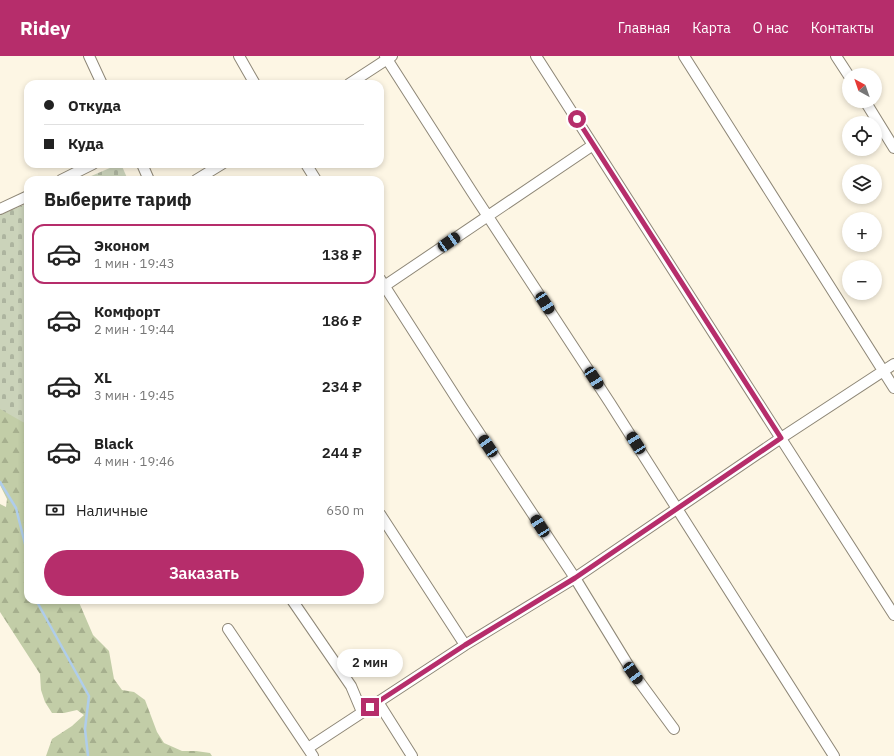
<!DOCTYPE html>
<html lang="ru">
<head>
<meta charset="utf-8">
<style>
  :root { --surface:#fff; --page:#f6f6f6; --text:#222; --muted:#767676; --line:#e0e0e0; --accent:#b62d6b }
  body { margin:0; font-family:"IBM Plex Sans",sans-serif; background:var(--page); color:var(--text); height:100vh; display:flex; flex-direction:column; font-size:15px; white-space:nowrap }
  * { box-sizing:border-box; margin:0 }
  p { font-size:13px; color:var(--muted) }
  .icon { flex:none; width:22px; height:22px; fill:none; stroke:currentColor; stroke-width:2; stroke-linecap:round; stroke-linejoin:round }
  .map { position:relative; flex:1; overflow:hidden }
  .side { position:absolute; left:24px; top:120px; width:360px; height:428px; display:flex; flex-direction:column; background:var(--surface); border-radius:12px; box-shadow:0 2px 6px #0003 }
  .side>* { flex:none }
  .hud { position:absolute; left:24px; top:24px; width:360px; height:88px; border-radius:12px; box-shadow:0 2px 6px #0003; display:grid; align-content:center; height:88px; padding:0 20px; background:var(--surface) }
  .needle { width:26px; rotate:320deg }
  .controls { position:absolute; left:842px; top:12px; display:grid; gap:8px }
  .controls a { display:grid; place-items:center; width:40px; height:40px; border-radius:50%; background:var(--surface); box-shadow:0 2px 6px #0003; font-size:20px }
  .end { position:absolute; width:18px; height:18px; margin:-9px; border:5px solid #b62d6b; background:#fff; box-shadow:0 0 0 2px #fff }
  .from { border-radius:50% }
  .bubble { position:absolute; height:28px; border-radius:14px; background:var(--surface); box-shadow:0 2px 6px #0003; font-size:13px; font-weight:600; line-height:28px; text-align:center }
  .car { position:absolute; width:12px; height:24px; margin:-12px -6px; border-radius:5px; box-shadow:0 0 3px 1px #0007; background:linear-gradient(#222 24%,#8ab4d8 0 40%,#222 0 76%,#8ab4d8 0 86%,#222 0) }
  .hud b { display:flex; align-items:center; gap:14px; height:38px; font-size:15px }
  .hud b+b { border-top:1px solid var(--line) }
  .hud i { width:10px; height:10px; background:var(--text) }
  ul { padding:0; list-style:none }
  li { display:flex; align-items:center; gap:12px; height:60px; margin:0 8px 6px; padding:0 12px; border:2px solid transparent; border-radius:12px }
  li div { flex:1 }
  li b { display:block; font-size:15px }
  li em { font-style:normal; font-weight:600 }
  li.on { border-color:var(--accent) }
  li>.icon { width:36px; height:36px; stroke-width:1.5 }
  h2 { padding:0 20px; font-size:18px; line-height:48px }
  .pay { display:flex; align-items:center; gap:10px; height:44px; padding:0 20px; font-size:15px }
  .pay p { margin-inline-start:auto }
  .primary-button { display:flex; gap:8px; margin-top:auto; padding:8px 20px }
  .primary-button a { flex:1; height:46px; border-radius:24px; background:var(--accent); color:#fff; font-size:16px; font-weight:600; line-height:46px; text-align:center }
  header { display:flex; align-items:center; gap:24px; box-sizing:border-box; height:56px; padding:0 20px; background:var(--accent); color:#fff }
  header strong { font-size:19px }
  nav { display:flex; gap:22px; margin-inline-start:auto; font-size:14px }
  .map>svg:first-child { display:block }
</style>
</head>
<body>
<header>
<strong>Ridey</strong>
<nav><a>Главная</a><a>Карта</a><a>О нас</a><a>Контакты</a></nav>
</header>
<div class="map">
<svg width="894" height="700" viewBox="0 0 894 700">
  <defs>
    <pattern id="forest-firs" width="22" height="20" patternUnits="userSpaceOnUse"><rect width="22" height="20" fill="#c2cda7"/><path d="M5 1l3.5 6h-7zM16 11l3.5 6h-7z" fill="#a6af8e"/></pattern>
    <pattern id="cemetery-stones" width="16" height="16" patternUnits="userSpaceOnUse"><rect width="16" height="16" fill="#cbd3ba"/><path d="M2 7V4a2 2 0 0 1 4 0v3zM10 15v-3a2 2 0 0 1 4 0v3z" fill="#adb49f"/></pattern>
  </defs>
  <rect width="100%" height="100%" fill="#fdf6e4"/>
  <!-- forest -->
  <path fill="url(#forest-firs)" d="M 0,252 L 28,365 L 28,544 L 78,544 L 93,579 L 109,595 L 114,623 L 122,634 L 134,636 L 145,644 L 157,676 L 164,687 L 182,695 L 196,695 L 210,697 L 212,700 L 46,700 L 52,683 L 72,670 L 84,659 L 77,654 L 64,657 L 52,657 L 45,646 L 41,634 L 40,618 L 0,556 L 0,448 L 6,451 L 7,443 L 0,429 Z"/>
  <!-- cemetery -->
  <path fill="url(#cemetery-stones)" d="M 119,108 L 121,108 L 128,124 L 82,124 Z
    M 28,147 L 28,369 L 0,353 L 0,159 Z"/>
  <g fill="none" stroke-linecap="round" stroke-linejoin="round">
    <!-- stream -->
    <path stroke="#afcdeb" stroke-width="2.5" d="M 0,426 L 16,452 L 28,500
      M 36,544 L 89,640 L 85,673 L 88,700"/>
    <defs>
      <path id="street" d="M 89,0 L 102,28
        M 239,0 L 255,28
        M 385,0 L 472,136 L 610,347 L 834,700
        M 536,0 L 894,559
        M 684,0 L 894,332
        M 836,0 L 849,20
        M 349,28 L 392,0
        M 865,45 L 894,92
        M 142,108 L 149,124
        M 306,108 L 316,124
        M 61,124 L 93,108
        M 196,124 L 222,108
        M 0,153 L 28,140
        M 380,223 L 462,351 L 575,522 L 633,617 L 674,673
        M 380,233 L 593,89
        M 380,458 L 465,589
        M 292,544 L 351,630 L 362,656
        M 228,573 L 313,700
        M 378,646 L 412,700
        M 308,692 L 465,589 L 575,522 L 781,382 L 894,308"/>
    </defs>
    <!-- street casing -->
    <use href="#street" stroke="#8e8777" stroke-width="12"/>
    <!-- street -->
    <use href="#street" stroke="#fff" stroke-width="10"/>
  </g>
  <g fill="none" stroke-linecap="round" stroke-linejoin="round">
    <!-- route -->
    <path stroke="#b62d6b" stroke-width="5" d="M 370,651 L 465,589 L 575,522 L 781,382 L 577,63"/>
  </g>
</svg>
<div class="controls">
<a><svg class="needle" viewBox="-14 -14 28 28"><path d="M0-13l5 13h-10z" fill="#e53935"/><path d="M0 13l5-13h-10z" fill="#767676"/></svg></a>
<a><svg class="icon" aria-label="locate" viewBox="0 0 24 24"><circle cx="12" cy="12" r="6"/><path d="M12 2v4M12 18v4M2 12h4M18 12h4"/></svg></a>
<a><svg class="icon" aria-label="layers" viewBox="0 0 24 24"><path d="M12 4l9 5-9 5-9-5zM3 14l9 5 9-5"/></svg></a>
<a>+</a>
<a>−</a>
</div>
<i class="end from" style="left:577px;top:63px"></i>
<i class="end" style="left:370px;top:651px"></i>
<div class="bubble" style="left:337px;top:593px;width:66px">2 мин</div>
<i class="car" style="left:449px;top:186px;rotate:56deg"></i>
<i class="car" style="left:545px;top:247px;rotate:147deg"></i>
<i class="car" style="left:594px;top:322px;rotate:147deg"></i>
<i class="car" style="left:636px;top:387px;rotate:327deg"></i>
<i class="car" style="left:488px;top:390px;rotate:326deg"></i>
<i class="car" style="left:540px;top:470px;rotate:327deg"></i>
<i class="car" style="left:633px;top:617px;rotate:144deg"></i>
<div class="hud">
<b><i class="from"></i>Откуда</b>
<b><i></i>Куда</b>
</div>
<section class="side">
<h2>Выберите тариф</h2>
<ul>
<li class="on"><svg class="icon" aria-label="car" viewBox="0 0 24 24"><path d="M5 17H2v-5l4-1 3-4h7l3 4 3 1v5h-3M9 17h6M6 11h13"/><circle cx="7" cy="17" r="2"/><circle cx="17" cy="17" r="2"/></svg><div><b>Эконом</b><p>1 мин · 19:43</p></div><em>138 ₽</em></li>
<li><svg class="icon" aria-label="car" viewBox="0 0 24 24"><path d="M5 17H2v-5l4-1 3-4h7l3 4 3 1v5h-3M9 17h6M6 11h13"/><circle cx="7" cy="17" r="2"/><circle cx="17" cy="17" r="2"/></svg><div><b>Комфорт</b><p>2 мин · 19:44</p></div><em>186 ₽</em></li>
<li><svg class="icon" aria-label="car" viewBox="0 0 24 24"><path d="M5 17H2v-5l4-1 3-4h7l3 4 3 1v5h-3M9 17h6M6 11h13"/><circle cx="7" cy="17" r="2"/><circle cx="17" cy="17" r="2"/></svg><div><b>XL</b><p>3 мин · 19:45</p></div><em>234 ₽</em></li>
<li><svg class="icon" aria-label="car" viewBox="0 0 24 24"><path d="M5 17H2v-5l4-1 3-4h7l3 4 3 1v5h-3M9 17h6M6 11h13"/><circle cx="7" cy="17" r="2"/><circle cx="17" cy="17" r="2"/></svg><div><b>Black</b><p>4 мин · 19:46</p></div><em>244 ₽</em></li>
</ul>
<div class="pay"><svg class="icon" aria-label="cash" viewBox="0 0 24 24"><path d="M3 7h18v10H3z"/><circle cx="12" cy="12" r="2"/></svg>Наличные<p>650 m</p></div>
<div class="primary-button"><a>Заказать</a></div>
</section>
</div>
</body>
</html>
